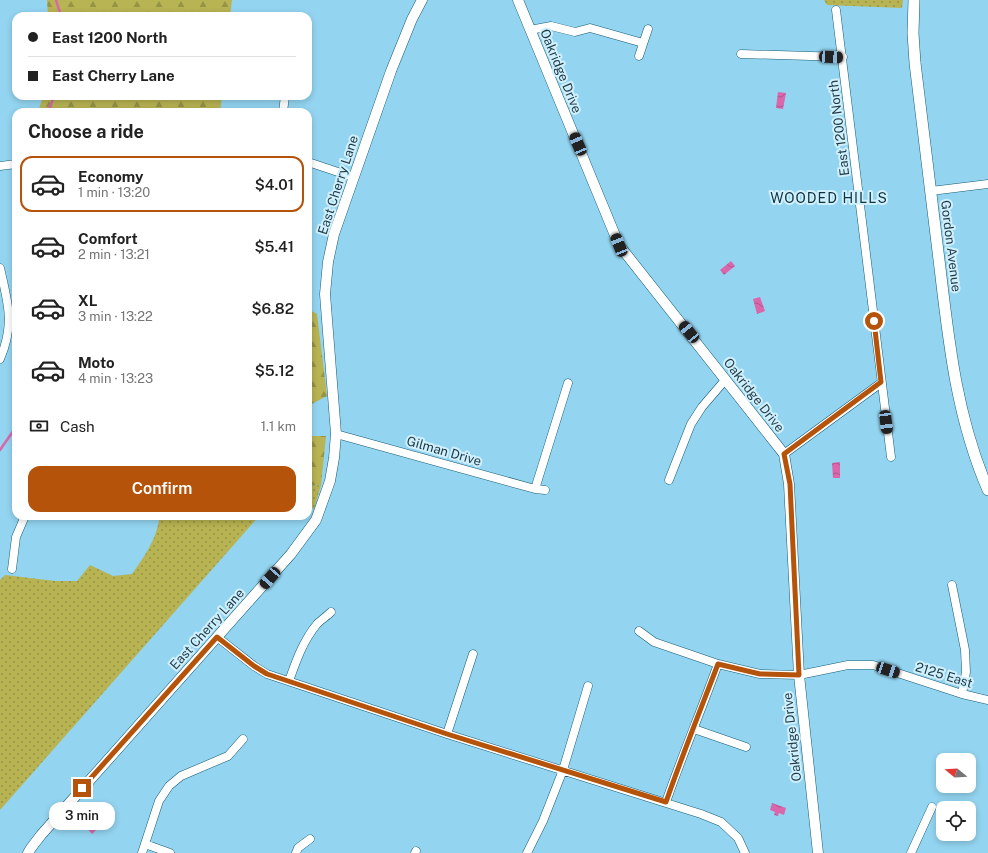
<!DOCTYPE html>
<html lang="en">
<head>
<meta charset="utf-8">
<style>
  :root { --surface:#fff; --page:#f6f6f6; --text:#222; --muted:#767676; --line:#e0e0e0; --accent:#b45309 }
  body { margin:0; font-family:"Public Sans",sans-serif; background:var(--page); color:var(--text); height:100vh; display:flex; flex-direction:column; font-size:15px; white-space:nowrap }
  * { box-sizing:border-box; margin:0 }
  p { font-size:13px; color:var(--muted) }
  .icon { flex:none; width:22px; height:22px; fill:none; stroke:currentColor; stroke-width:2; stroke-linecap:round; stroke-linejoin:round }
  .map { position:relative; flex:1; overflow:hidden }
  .side { position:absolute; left:12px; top:108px; width:300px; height:412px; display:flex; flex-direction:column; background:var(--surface); border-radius:12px; box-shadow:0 2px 6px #0003 }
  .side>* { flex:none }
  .guide { position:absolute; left:12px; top:12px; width:300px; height:88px; border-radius:12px; box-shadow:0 2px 6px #0003; display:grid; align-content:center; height:88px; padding:0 16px; background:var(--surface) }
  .needle { width:26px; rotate:288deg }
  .controls { position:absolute; left:936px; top:753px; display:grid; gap:8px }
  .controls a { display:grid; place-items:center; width:40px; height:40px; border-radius:8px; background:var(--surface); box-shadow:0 2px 6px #0003; font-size:20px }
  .end { position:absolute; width:18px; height:18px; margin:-9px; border:5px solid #b45309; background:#fff; box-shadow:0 0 0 2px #fff }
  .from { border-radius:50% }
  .bubble { position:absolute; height:28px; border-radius:12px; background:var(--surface); box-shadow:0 2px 6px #0003; font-size:13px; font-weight:600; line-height:28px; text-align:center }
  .car { position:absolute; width:12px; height:24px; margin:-12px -6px; border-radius:5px; box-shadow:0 0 3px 1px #0007; background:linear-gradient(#222 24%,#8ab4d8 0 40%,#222 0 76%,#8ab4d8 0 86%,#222 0) }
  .guide b { display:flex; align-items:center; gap:14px; height:38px; font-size:15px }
  .guide b+b { border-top:1px solid var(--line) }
  .guide i { width:10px; height:10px; background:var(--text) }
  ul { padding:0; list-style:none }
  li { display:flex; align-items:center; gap:12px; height:56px; margin:0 8px 6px; padding:0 8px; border:2px solid transparent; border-radius:12px }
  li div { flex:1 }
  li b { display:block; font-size:15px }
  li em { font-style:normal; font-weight:600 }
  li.active { border-color:var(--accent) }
  li>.icon { width:36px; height:36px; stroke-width:1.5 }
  h2 { padding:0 16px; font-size:18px; line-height:48px }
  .pay { display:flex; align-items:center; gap:10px; height:44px; padding:0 16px; font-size:15px }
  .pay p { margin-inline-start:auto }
  .button { display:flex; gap:8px; margin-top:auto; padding:8px 16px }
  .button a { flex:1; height:46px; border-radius:12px; background:var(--accent); color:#fff; font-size:16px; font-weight:600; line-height:46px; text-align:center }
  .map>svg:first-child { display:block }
</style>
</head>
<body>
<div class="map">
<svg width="988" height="853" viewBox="0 0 988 853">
  <defs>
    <pattern id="green-dots" width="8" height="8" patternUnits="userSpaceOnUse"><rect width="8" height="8" fill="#b8b353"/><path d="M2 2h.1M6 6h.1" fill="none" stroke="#959346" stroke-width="1.8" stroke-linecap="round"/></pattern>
    <pattern id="forest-firs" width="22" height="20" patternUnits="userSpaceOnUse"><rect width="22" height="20" fill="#b8b353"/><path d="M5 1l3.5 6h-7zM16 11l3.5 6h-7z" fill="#959346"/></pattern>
    <pattern id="water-waves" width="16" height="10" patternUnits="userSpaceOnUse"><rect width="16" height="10" fill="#da67ab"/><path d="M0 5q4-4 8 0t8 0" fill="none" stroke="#b0568d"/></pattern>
  </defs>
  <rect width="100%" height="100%" fill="#93d4f0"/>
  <!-- green -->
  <path fill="url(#green-dots)" d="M 824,0 L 903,0 L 902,8 L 827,5 Z
    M 321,485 L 314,509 L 308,506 L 308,486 Z
    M 160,516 L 259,516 L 0,810 L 0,580 L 5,575 L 55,581 L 77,581 L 90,565 L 113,576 L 132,574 C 146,554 156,540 160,516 Z"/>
  <!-- forest -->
  <path fill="url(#forest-firs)" d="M 47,0 L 232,0 L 230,16 L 48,16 Z
    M 43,96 L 222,96 L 220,112 L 38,112 Z
    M 308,309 L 317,314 L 327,396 L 308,406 Z
    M 308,436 L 326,436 L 321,485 L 308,486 Z"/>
  <!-- water -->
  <path fill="url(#water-waves)" d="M 778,92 L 786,93 L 783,109 L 776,108 Z
    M 731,261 L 735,266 L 724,275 L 720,270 Z
    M 760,297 L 765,311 L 757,314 L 753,299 Z
    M 840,462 L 840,478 L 833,478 L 832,463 Z
    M 772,803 L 786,808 L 784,815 L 779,813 L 778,816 L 774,815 L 775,812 L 770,810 Z
    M 87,817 L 98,828 L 92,834 L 82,822 Z"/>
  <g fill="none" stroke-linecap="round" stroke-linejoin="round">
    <!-- stream -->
    <path stroke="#da67ab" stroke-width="2.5" d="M 56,0 L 61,16
      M 48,112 L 52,102 L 53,96
      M 0,450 L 16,427"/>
    <defs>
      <path id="minor" d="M 836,10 L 891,457
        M 530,30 L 551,26 L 575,32 L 590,28 L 643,43
        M 741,54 L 843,57
        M 639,56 L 648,29
        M 283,112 L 285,96
        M 308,162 L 353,177
        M 0,166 L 16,164
        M 931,191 L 988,184
        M 0,268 C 8,303 15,324 0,359
        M 336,434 L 535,489 L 545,490
        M 784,454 L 881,383
        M 669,480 L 691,424 L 702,407 L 726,379
        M 535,489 L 568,383
        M 12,569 L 16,537 L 25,516
        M 952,585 L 965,650 L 966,672 L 962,694
        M 639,631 L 654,642 L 718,664 L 760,674 L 799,675 L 848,665 L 873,665 L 962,694 L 988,700
        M 217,637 L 254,666 L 267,674 L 447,734 L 701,814 L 721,822 L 738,838 L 745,853
        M 289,681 C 296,661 303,641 317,624 C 321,620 327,616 331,612
        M 694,729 L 746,747
        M 447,734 L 473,654
        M 666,802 C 682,756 701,711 718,664
        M 145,844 L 170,853
        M 142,853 L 159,801 L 169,786 L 181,776 L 228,756 L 243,739
        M 296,853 L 298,848 L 310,839
        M 415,853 L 416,851
        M 527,853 L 543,821 L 563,770 L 588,686
        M 911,853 L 932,807"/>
      <path id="tertiary" d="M 518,0 L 619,245 L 784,454 L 789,484 L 799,675 L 818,853
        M 28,853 L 31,848 L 41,835 L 291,554 L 316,520 L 330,481 L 334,458 L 336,434 L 325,294 L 328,262 L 334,234 L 391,71 L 412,19 L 422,0"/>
      <path id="secondary" d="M 914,0 L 913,33 L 915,63 C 923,131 932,200 940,268 C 949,345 957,418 988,490"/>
    </defs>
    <!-- minor casing -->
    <use href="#minor" stroke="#165c74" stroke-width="9"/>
    <!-- tertiary casing -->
    <use href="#tertiary" stroke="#165c74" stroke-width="11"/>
    <!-- secondary casing -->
    <use href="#secondary" stroke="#165c74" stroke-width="12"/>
    <!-- minor -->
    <use href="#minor" stroke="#fff" stroke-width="8"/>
    <!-- tertiary -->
    <use href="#tertiary" stroke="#fff" stroke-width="10"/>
    <!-- secondary -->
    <use href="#secondary" stroke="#fff" stroke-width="11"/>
  </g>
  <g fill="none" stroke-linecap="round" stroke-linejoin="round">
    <!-- route -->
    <path stroke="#b45309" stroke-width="5" d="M 82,788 L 217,637 L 254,666 L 267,674 L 447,734 L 666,802 C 682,756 700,711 718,664 L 760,674 L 799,675 L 790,484 L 784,454 L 881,382 L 874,321"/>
  </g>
  <g text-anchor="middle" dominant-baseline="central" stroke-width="4" stroke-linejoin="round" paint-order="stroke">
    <!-- street labels -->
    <g font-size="13" fill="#1e3944" stroke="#d0f0fe">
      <text transform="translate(561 71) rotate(68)">Oakridge Drive</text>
      <text transform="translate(839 128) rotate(-97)">East 1200 North</text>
      <text transform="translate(338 185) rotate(-72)">East Cherry Lane</text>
      <text transform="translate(951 246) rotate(83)">Gordon Avenue</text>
      <text transform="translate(754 395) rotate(52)">Oakridge Drive</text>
      <text transform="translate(444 451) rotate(16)">Gilman Drive</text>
      <text transform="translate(207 629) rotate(-48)">East Cherry Lane</text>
      <text transform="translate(944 675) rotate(17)">2125 East</text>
      <text transform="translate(792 737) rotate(-96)">Oakridge Drive</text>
    </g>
    <!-- neighbourhood labels -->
    <g font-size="14" letter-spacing="1" fill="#0f323f" stroke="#d0f0fe">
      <text x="829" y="198">WOODED HILLS</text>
    </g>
  </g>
</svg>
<div class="controls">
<a><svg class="needle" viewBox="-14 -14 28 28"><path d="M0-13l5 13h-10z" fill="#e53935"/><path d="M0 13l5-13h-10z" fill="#767676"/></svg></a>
<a><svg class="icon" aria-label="locate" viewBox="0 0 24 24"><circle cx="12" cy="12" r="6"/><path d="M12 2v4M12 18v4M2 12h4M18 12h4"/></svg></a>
</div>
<i class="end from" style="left:874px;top:321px"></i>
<i class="end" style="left:82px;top:788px"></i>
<div class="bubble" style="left:49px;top:802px;width:66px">3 min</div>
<i class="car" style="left:831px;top:57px;rotate:93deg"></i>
<i class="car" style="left:578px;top:144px;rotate:337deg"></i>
<i class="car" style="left:619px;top:245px;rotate:338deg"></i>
<i class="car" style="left:689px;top:332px;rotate:321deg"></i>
<i class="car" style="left:886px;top:422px;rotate:173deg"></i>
<i class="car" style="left:270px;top:578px;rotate:221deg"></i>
<i class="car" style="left:888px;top:670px;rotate:108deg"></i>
<div class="guide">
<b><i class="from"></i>East 1200 North</b>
<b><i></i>East Cherry Lane</b>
</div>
<section class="side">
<h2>Choose a ride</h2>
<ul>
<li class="active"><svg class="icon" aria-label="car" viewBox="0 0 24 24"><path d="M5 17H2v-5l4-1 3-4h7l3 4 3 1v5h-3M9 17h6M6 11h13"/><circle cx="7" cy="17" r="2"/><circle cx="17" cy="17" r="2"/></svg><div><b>Economy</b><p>1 min · 13:20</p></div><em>$4.01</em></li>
<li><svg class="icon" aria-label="car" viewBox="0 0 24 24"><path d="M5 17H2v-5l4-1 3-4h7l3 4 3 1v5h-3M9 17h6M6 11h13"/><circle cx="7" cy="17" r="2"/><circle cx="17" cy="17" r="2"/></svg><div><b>Comfort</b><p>2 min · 13:21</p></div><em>$5.41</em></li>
<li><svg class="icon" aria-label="car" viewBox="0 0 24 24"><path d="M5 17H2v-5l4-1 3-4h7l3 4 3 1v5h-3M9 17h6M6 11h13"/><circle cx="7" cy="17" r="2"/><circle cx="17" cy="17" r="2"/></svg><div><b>XL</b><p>3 min · 13:22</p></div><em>$6.82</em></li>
<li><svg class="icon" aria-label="car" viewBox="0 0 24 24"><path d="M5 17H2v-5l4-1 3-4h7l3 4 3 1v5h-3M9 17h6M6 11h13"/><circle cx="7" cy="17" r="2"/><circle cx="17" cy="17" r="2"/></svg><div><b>Moto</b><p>4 min · 13:23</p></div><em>$5.12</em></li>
</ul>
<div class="pay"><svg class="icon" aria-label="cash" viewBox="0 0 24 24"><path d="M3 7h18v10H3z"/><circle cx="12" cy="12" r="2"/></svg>Cash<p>1.1 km</p></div>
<div class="button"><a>Confirm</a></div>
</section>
</div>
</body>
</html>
